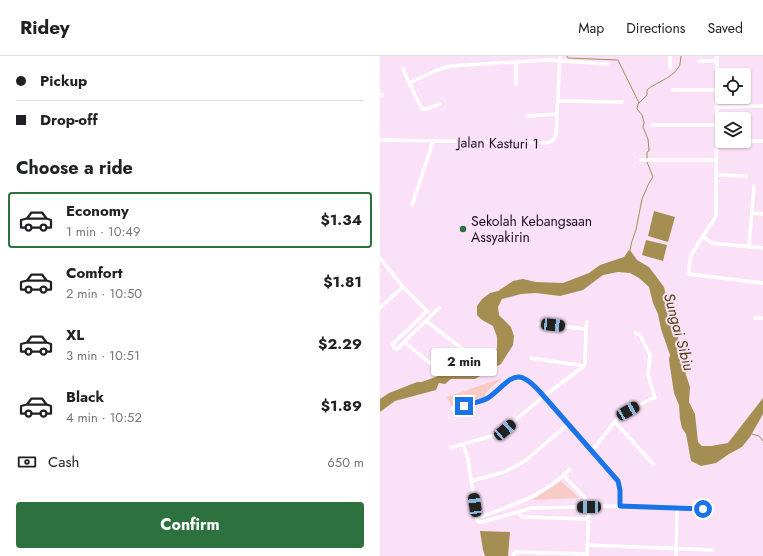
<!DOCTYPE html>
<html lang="en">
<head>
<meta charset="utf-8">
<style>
  :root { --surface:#fff; --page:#f2f2f2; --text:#202124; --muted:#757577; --line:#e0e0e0; --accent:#2d723e }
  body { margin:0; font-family:Jost,sans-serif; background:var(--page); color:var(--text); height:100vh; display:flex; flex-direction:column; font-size:15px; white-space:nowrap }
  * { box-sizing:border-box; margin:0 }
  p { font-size:13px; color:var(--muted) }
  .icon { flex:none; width:22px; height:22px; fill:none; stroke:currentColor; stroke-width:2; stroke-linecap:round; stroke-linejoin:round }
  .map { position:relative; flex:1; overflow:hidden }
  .drawer { display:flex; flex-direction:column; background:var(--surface); width:380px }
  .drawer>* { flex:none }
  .top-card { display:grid; align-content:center; height:88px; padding:0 16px; background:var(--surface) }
  .tools { position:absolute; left:335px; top:12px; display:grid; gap:8px }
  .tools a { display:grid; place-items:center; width:36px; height:36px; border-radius:4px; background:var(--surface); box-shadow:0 1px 3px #0004; font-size:20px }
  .end { position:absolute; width:18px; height:18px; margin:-9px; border:5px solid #1a73e8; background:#fff; box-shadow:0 0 0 2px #fff }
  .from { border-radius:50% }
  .bubble { position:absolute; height:28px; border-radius:4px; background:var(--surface); box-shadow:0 1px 3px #0004; font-size:13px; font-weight:700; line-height:28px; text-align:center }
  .car { position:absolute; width:12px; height:24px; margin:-12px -6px; border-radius:5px; box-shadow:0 0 3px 1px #0007; background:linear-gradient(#222 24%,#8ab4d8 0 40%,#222 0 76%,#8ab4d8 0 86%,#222 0) }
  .top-card b { display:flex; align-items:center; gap:14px; height:38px; font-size:15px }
  .top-card b+b { border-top:1px solid var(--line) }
  .top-card i { width:10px; height:10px; background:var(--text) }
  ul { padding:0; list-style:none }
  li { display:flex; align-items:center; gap:12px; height:56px; margin:0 8px 6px; padding:0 8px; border:2px solid transparent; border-radius:4px }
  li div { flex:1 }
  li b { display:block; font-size:15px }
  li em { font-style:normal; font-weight:700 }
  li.on { border-color:var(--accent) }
  li>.icon { width:36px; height:36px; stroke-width:1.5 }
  h2 { padding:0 16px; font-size:18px; line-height:48px }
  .pay { display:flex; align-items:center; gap:10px; height:44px; padding:0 16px; font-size:15px }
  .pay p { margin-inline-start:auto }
  .cta { display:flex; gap:8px; margin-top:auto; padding:8px 16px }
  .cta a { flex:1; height:46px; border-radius:4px; background:var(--accent); color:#fff; font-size:16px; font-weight:700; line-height:46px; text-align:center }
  header { display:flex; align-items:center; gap:24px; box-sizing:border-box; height:56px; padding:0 20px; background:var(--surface); border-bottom:1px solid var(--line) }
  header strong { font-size:19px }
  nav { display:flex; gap:22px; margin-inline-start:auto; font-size:14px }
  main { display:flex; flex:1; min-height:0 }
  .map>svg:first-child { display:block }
</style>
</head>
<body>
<header>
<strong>Ridey</strong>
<nav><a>Map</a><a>Directions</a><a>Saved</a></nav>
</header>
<main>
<section class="drawer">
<div class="top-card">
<b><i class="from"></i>Pickup</b>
<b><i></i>Drop-off</b>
</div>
<h2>Choose a ride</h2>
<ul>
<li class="on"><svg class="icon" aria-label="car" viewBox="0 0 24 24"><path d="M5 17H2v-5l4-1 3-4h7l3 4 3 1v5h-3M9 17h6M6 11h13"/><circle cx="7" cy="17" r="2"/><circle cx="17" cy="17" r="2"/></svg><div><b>Economy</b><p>1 min · 10:49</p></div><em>$1.34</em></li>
<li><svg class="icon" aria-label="car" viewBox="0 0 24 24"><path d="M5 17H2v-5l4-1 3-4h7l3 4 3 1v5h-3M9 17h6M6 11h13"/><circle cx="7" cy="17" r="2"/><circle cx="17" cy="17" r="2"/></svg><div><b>Comfort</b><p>2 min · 10:50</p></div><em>$1.81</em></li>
<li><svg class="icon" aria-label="car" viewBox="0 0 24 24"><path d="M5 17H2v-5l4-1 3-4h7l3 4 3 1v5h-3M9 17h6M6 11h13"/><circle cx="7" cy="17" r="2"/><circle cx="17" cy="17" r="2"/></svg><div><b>XL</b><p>3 min · 10:51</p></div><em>$2.29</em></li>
<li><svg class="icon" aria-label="car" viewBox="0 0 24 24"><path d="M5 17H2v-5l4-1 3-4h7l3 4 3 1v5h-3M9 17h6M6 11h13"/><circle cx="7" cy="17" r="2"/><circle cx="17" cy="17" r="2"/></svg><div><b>Black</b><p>4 min · 10:52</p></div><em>$1.89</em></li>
</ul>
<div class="pay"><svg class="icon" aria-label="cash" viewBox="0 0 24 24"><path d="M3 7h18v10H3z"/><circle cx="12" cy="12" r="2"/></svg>Cash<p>650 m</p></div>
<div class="cta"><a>Confirm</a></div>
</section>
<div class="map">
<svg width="383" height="500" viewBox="0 0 383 500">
  <rect width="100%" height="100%" fill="#fbe1f8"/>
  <!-- green -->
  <path fill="#f8cbc4" d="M 122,322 L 108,334 L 104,341 L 76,349 L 71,350 L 67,341 Z
    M 181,425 L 199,442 L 152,444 Z"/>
  <!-- water -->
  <path fill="#a58e52" d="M 274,155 L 295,161 L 288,186 L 268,180 Z
    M 266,184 L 287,189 L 283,205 L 262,199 Z
    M 249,194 L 250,194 L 257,204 L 269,211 L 284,231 L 287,244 L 290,247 L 289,249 L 289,257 L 298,282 L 302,298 L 306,319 L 310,331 L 309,346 L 315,358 L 318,386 L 322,390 L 331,390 L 348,387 L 383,342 L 383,358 L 370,381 L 362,391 L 349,398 L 336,407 L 321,410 L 311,405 L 306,378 L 302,372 L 300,363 L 299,349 L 294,337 L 289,304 L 290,299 L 281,273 L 278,258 L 273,247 L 269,231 L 259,222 L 250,217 L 238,216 L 223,219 L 203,234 L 180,240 L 156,237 L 141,238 L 122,243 L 118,251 L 119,259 L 131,271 L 134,280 L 133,289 L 121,308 L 95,323 L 71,323 L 65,328 L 59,327 L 56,334 L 15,345 L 0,356 L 0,343 L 9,337 L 37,326 L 42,326 L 58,320 L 73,317 L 105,306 L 113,300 L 117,292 L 117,281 L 113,270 L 102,264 L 97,259 L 97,250 L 102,243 L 110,237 L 118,235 L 133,225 L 143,223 L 156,226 L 183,227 L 209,217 L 220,209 L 244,201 Z
    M 100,475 L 130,476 L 128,500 L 105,500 L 103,494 Z"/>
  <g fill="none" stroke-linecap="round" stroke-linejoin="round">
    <!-- stream -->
    <path stroke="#a58e52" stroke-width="1" d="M 187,0 L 188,2 L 238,4 L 259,47
      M 267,102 L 267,96 L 269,95 L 268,83 L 263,71 L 264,66 L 262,59 L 257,53 L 258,48 L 267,39 L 267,34 C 276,26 291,23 298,12 C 301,9 300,4 301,0
      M 250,194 L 252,185 L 256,174 L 262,143 L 269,127 L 273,121 L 267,106
      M 372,378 L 379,380 L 383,385"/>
    <!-- street -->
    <path stroke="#fff" stroke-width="3.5" d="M 337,0 L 336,160 L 311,199 L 308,218 L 383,227
      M 319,5 L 337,5
      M 136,6 L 136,28
      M 290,12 L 290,0
      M 23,13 L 29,27
      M 293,34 L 336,34
      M 0,38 L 2,39
      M 178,45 L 242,46
      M 60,48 L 46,53 L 42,53 L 29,27 L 60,13 L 71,10 L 168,4 L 227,8
      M 336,51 L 383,50
      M 147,60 L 177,58
      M 272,69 L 336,69
      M 0,84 L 165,87 C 172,87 175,84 176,77 L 180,0
      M 336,85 L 383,85
      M 260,104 L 336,104
      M 336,119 L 366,120
      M 32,149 L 53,86
      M 372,157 L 383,158
      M 323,180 L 331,187 L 383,192
      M 369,190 L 374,130
      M 0,202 L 23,231 L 48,256
      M 0,252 L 23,231
      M 47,255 L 13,288 L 14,292 L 17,293 L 59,252
      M 375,262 L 383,262
      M 46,265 L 84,294
      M 207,266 L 206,273 L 205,307 L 204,310 L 164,340 L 125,373 L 116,379 L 83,388 L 88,403 L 97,464 L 99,466 L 102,466 L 152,452 L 240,450 L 323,453
      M 159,268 L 206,273
      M 24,286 L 54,310
      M 151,302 L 204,310
      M 72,353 L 106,343 L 131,322 L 133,321 L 150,325 L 161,337 L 238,425 L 240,434 L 240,450
      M 235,366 L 273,408
      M 71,392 L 83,388
      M 212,395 L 240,359 L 271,343 L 275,342 L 268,319 L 270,299 L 260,279 L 255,277
      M 184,420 L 205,442
      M 91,425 L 124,416 L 145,405 L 188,368
      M 138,456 L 143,461 L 208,463
      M 97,462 C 131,450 164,440 190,413
      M 207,489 L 333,494
      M 133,500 L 134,497 L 136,496 L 207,498
      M 207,500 L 209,451
      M 296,500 L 297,452"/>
  </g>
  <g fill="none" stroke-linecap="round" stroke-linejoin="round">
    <!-- route -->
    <path stroke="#1a73e8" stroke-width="5" d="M 84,350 C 91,347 101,346 108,342 C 131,325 135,307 161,337 L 238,425 L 240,434 L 240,450 L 323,453"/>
  </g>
  <!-- markers -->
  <circle fill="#2d723e" stroke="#fbe1f8" stroke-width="1.5" cx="83" cy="173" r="4"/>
  <g text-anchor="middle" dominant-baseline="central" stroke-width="4" stroke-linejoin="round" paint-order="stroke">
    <!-- street labels -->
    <g font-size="14" fill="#1c0e1b" stroke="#fbe1f8">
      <text transform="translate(118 87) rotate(1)">Jalan Kasturi 1</text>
    </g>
    <!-- poi labels -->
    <g font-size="14" fill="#1c0e1b" stroke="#fbe1f8" text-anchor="start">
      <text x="91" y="165">Sekolah Kebangsaan<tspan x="91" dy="16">Assyakirin</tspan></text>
    </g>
    <!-- water labels -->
    <g font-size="15" font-style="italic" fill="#4e3d0b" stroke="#fbe1f8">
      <text transform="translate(299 276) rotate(75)">Sungai Sibiu</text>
    </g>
  </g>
</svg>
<div class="tools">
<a><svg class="icon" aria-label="locate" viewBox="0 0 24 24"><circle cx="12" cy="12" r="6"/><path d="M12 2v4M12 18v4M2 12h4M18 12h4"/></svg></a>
<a><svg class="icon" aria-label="layers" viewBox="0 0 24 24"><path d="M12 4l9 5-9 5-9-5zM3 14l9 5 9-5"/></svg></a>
</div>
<i class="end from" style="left:323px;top:453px"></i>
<i class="end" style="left:84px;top:350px"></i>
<div class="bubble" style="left:51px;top:292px;width:66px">2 min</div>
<i class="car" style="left:173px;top:269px;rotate:96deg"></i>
<i class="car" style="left:248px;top:355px;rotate:60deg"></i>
<i class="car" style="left:125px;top:374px;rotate:49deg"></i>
<i class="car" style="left:95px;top:449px;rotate:352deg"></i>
<i class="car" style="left:209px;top:451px;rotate:269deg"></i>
</div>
</main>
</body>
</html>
